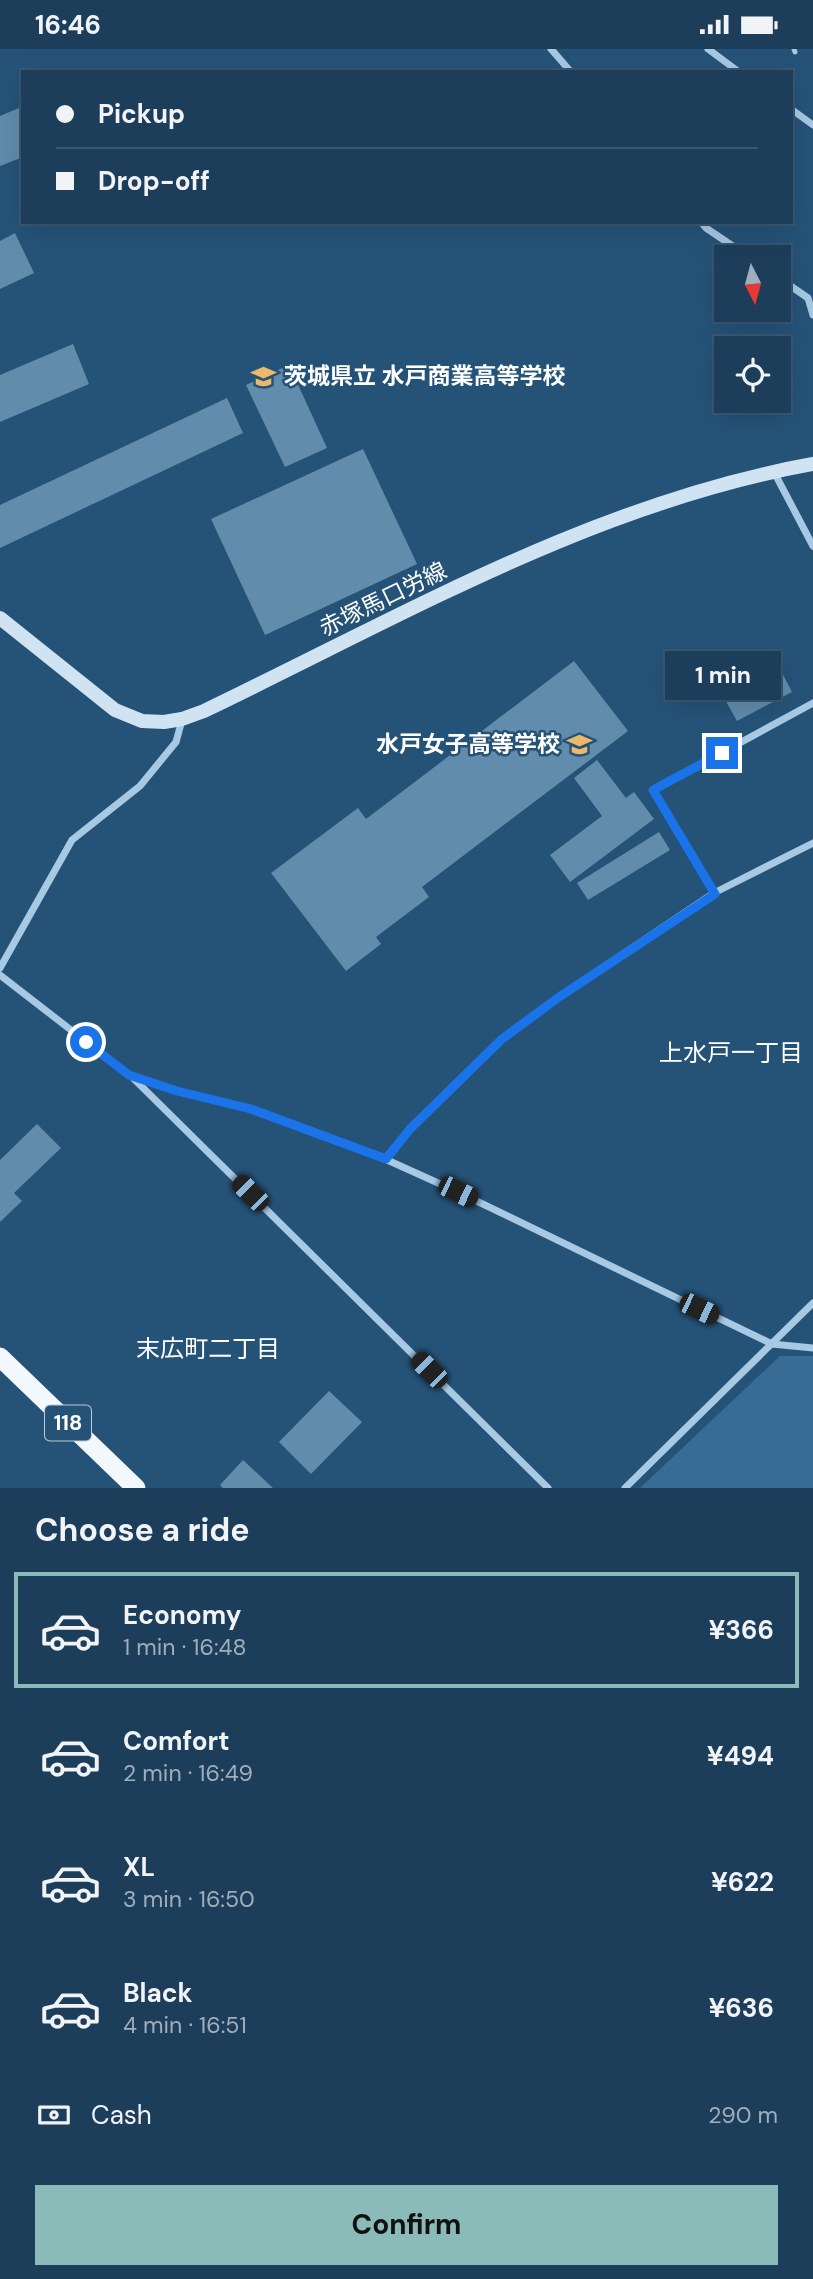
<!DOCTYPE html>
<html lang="en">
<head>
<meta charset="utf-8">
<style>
  :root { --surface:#1c3e5a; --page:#294963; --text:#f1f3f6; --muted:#a0aebb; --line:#3a5770; --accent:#8bbbb9 }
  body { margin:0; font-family:"DM Sans","Noto Sans JP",sans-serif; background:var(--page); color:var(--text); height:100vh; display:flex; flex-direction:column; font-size:26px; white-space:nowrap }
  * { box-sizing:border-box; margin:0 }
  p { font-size:23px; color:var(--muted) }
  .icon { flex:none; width:38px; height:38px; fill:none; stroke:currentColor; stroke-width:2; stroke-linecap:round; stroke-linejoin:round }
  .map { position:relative; height:1439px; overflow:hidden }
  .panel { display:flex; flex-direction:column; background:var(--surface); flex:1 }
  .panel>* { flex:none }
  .hud { position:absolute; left:21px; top:21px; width:772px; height:154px; border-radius:0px; box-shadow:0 7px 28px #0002,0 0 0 2px var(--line); display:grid; align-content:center; height:154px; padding:0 35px; background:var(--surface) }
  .needle { width:46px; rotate:174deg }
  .tools { position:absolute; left:714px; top:196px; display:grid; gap:14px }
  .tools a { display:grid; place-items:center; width:77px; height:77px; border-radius:0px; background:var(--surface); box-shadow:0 7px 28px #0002,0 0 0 2px var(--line); font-size:35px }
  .end { position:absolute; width:32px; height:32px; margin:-16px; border:9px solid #1a73e8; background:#fff; box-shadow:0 0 0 4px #fff }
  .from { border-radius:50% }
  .bubble { position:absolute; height:49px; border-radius:0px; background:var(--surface); box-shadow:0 7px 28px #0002,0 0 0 2px var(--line); font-size:23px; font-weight:700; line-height:49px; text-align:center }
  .car { position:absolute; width:21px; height:42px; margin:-21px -10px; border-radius:9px; box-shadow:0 0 5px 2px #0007; background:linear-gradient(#222 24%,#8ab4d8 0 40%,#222 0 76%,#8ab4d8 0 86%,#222 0) }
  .hud b { display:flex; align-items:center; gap:24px; height:66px; font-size:26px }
  .hud b+b { border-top:2px solid var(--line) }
  .hud i { width:18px; height:18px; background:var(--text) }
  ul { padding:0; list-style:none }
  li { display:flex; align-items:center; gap:21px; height:116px; margin:0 14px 10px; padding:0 21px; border:4px solid transparent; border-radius:0px }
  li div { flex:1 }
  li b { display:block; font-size:26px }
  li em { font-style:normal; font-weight:700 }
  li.active { border-color:var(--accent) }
  li>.icon { width:63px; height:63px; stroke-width:1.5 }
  h2 { padding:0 35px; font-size:32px; line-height:84px }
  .pay { display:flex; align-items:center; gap:18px; height:77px; padding:0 35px; font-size:26px }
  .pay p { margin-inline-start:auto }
  .action { display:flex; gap:14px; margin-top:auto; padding:14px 35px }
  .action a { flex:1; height:80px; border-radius:0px; background:var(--accent); color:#111; font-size:28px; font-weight:700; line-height:80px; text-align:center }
  .status { display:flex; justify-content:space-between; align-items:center; height:49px; padding:0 35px; background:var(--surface); direction:ltr }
  .status svg { height:19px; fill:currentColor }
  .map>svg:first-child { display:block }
</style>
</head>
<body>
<div class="status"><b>16:46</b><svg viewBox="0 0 49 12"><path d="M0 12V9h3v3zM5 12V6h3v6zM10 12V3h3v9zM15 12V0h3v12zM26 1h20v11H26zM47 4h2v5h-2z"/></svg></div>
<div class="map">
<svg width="813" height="1439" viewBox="0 0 813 1439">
  <rect width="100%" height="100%" fill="#255378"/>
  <!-- green -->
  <path fill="#396c95" d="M 780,1307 L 813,1307 L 813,1439 L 640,1439 Z"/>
  <!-- building -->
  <path fill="#618cac" d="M 19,59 L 23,70 L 23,108 L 0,117 L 0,67 Z
    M 15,184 L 34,224 L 0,240 L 0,192 Z
    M 73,295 L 89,335 L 0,373 L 0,326 Z
    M 289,316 L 327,399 L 285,418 L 246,336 Z
    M 227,349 L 243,384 L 0,499 L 0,456 Z
    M 363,400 L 417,515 L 265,586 L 211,470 Z
    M 775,610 L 792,643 L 737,672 L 719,640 Z
    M 574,612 L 628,682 L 422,838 L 429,848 L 376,888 L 381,895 L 346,922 L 271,824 L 358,759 L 366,770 Z
    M 597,711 L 626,749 L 634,743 L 654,770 L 570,833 L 550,806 L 602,767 L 574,729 Z
    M 659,783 L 670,801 L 588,851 L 577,834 Z
    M 37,1075 L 61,1099 L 14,1144 L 22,1152 L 0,1173 L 0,1111 Z
    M 329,1342 L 362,1373 L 311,1425 L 279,1393 Z
    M 243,1411 L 273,1439 L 223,1439 L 220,1436 Z"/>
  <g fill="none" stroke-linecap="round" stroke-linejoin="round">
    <!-- service -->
    <path stroke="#a7c9e3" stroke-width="5" d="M 794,0 L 795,3"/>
    <!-- minor -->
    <path stroke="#a7c9e3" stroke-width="7" d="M 551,0 L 571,23
      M 708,0 L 739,23
      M 791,60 L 813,76
      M 701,173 L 706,179 L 749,208
      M 779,229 L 808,249 L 813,266
      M 774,423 L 813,497
      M 714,844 L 653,741 L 813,654
      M 0,919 L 72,791 L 140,737 L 176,693 L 182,671
      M 0,926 L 129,1026 L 177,1042 L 251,1060 L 385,1110 L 458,1143 L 772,1295 L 813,1299
      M 133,1029 L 548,1439
      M 385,1110 L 410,1080 L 502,990 L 559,948 L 714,844 L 813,794
      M 625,1439 L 813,1254"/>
    <!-- secondary -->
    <path stroke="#d0e3f3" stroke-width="14" d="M 0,569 L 115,661 L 142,672 L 164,673 L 182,670 L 204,662 C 402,567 595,454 813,415"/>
    <!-- trunk -->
    <path stroke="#f2f8fe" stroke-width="19" d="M 0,1308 L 136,1439"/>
  </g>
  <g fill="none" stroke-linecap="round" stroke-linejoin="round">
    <!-- route -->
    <path stroke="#1a73e8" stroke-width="9" d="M 86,993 L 129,1026 L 177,1042 L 251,1060 L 386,1110 L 410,1080 L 502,990 L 559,948 L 715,845 L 653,741 L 722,704"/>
  </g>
  <!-- icons -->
  <defs>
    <symbol id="school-bare" viewBox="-9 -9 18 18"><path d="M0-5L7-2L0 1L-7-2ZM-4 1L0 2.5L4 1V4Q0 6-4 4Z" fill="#ecb96c" stroke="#255378" stroke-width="2.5" paint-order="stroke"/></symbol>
  </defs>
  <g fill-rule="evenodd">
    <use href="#school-bare" x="246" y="310" width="35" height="35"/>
    <use href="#school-bare" x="562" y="678" width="35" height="35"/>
  </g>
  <g text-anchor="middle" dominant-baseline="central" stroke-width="5" stroke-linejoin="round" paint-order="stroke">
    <!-- shield labels -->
    <rect fill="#255378" stroke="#becbd6" stroke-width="2" x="45" y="1356.5" width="46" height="35" rx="5"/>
    <g font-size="21" font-weight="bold" fill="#fff">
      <text x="68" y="1374">118</text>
    </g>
    <!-- poi labels -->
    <g font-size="23" font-weight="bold" fill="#fff" stroke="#255378" text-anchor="start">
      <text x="284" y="327">茨城県立 水戸商業高等学校</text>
      <text x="560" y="695" text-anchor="end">水戸女子高等学校</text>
    </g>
    <!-- street labels -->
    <g font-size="23" fill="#fff" stroke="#255378">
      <text transform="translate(383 550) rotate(-26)">赤塚馬口労線</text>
    </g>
    <!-- neighbourhood labels -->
    <g font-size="24" fill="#fff" stroke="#255378">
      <text x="731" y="1003">上水戸一丁目</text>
      <text x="208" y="1299">末広町二丁目</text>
    </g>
  </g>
</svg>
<div class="tools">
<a><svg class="needle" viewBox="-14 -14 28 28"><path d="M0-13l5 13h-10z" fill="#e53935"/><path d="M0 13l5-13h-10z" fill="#a0aebb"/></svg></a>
<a><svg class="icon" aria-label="locate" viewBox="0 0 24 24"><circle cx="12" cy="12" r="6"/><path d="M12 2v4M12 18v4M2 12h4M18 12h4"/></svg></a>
</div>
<i class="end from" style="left:86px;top:993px"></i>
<i class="end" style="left:722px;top:704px"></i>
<div class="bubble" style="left:665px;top:602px;width:116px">1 min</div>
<i class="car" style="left:458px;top:1143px;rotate:116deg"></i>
<i class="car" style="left:250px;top:1144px;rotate:315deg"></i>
<i class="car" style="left:699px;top:1260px;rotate:116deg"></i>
<i class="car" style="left:429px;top:1321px;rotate:315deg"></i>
<div class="hud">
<b><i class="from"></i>Pickup</b>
<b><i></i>Drop-off</b>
</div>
</div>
<section class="panel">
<h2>Choose a ride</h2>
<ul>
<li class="active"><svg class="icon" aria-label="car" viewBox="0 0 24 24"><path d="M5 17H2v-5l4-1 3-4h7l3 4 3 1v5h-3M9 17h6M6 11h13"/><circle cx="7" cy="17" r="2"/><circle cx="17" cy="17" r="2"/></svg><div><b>Economy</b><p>1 min · 16:48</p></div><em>¥366</em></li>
<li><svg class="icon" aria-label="car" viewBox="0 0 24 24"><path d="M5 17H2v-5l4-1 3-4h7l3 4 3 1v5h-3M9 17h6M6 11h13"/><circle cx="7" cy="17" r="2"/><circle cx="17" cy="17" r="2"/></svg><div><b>Comfort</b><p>2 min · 16:49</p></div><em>¥494</em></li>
<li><svg class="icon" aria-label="car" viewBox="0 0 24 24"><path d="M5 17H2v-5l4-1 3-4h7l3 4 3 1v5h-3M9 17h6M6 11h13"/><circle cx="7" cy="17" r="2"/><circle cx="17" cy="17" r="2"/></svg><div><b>XL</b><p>3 min · 16:50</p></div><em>¥622</em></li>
<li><svg class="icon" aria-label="car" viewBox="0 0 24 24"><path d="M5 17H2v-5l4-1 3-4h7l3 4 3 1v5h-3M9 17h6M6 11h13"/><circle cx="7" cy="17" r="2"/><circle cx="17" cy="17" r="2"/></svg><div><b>Black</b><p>4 min · 16:51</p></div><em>¥636</em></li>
</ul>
<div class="pay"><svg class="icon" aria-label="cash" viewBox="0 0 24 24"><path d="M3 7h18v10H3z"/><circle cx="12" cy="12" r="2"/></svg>Cash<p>290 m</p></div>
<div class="action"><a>Confirm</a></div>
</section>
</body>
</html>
